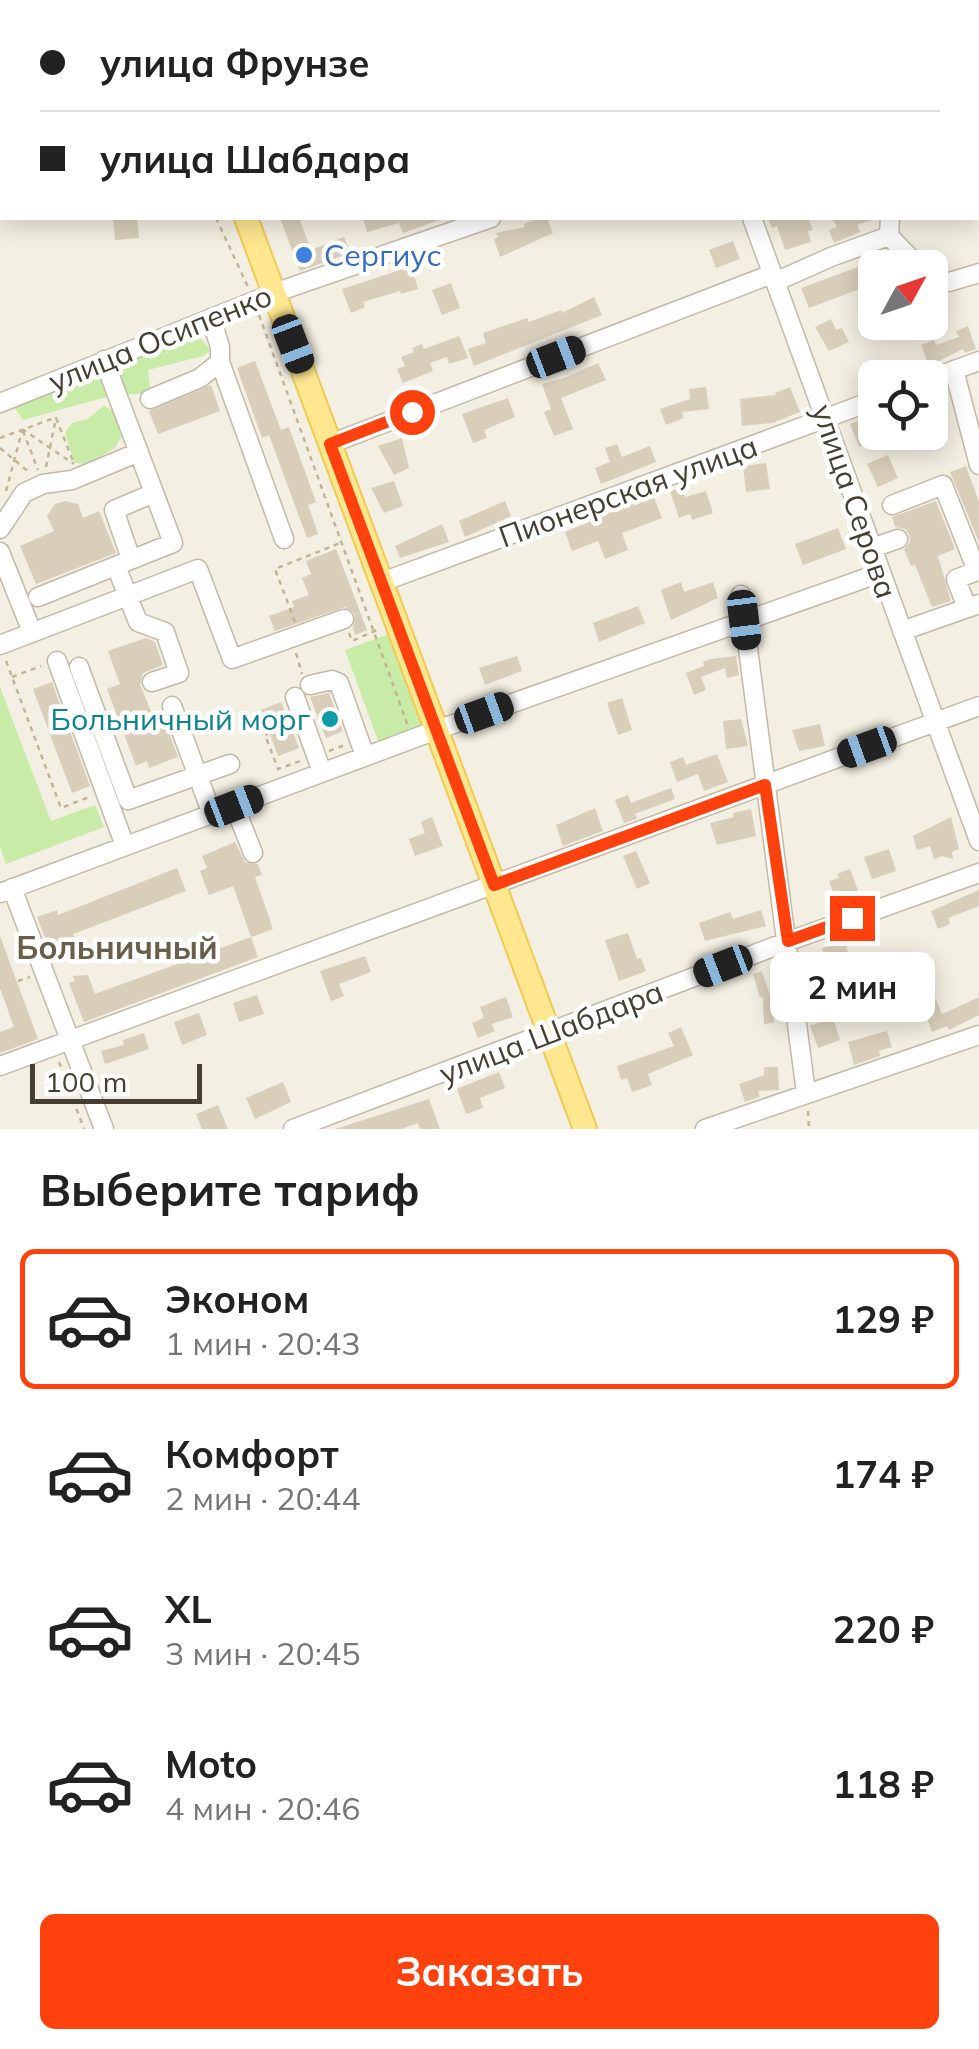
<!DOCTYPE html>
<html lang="ru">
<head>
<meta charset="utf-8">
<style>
  :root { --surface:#fff; --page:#f6f6f6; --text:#222; --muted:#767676; --line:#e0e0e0; --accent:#ff420d }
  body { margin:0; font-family:Mulish,sans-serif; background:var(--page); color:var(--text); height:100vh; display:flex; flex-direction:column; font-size:38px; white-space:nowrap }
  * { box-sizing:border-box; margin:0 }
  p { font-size:32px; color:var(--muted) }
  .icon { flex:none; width:55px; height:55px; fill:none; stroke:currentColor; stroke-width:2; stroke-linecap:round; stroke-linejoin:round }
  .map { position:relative; height:1129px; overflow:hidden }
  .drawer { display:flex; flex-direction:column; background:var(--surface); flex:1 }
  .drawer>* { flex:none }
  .guide { position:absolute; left:0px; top:0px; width:980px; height:220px; box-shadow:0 5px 25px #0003; display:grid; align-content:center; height:220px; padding:0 40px; background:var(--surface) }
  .needle { width:65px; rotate:50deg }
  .controls { position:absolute; left:858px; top:250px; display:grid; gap:20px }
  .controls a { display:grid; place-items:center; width:90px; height:90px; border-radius:15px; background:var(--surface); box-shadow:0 5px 25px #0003; font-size:50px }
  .scale { position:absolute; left:30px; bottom:25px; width:172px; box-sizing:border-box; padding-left:10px; border:5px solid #453f32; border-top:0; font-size:28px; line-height:35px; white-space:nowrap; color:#453f32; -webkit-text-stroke:8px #fff; paint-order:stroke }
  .end { position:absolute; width:45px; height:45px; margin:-22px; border:12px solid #ff420d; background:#fff; box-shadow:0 0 0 5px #fff }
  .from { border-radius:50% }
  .bubble { position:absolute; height:70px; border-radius:15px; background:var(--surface); box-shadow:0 5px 25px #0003; font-size:32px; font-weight:700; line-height:70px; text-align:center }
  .car { position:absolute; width:30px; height:60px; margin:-30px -15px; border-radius:12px; box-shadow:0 0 8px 2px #0007; background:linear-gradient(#222 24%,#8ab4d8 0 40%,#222 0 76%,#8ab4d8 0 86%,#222 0) }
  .guide b { display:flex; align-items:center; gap:35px; height:95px; font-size:38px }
  .guide b+b { border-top:2px solid var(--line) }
  .guide i { width:25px; height:25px; background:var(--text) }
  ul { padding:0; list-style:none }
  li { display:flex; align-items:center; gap:30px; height:140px; margin:0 20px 15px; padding:0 20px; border:5px solid transparent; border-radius:15px }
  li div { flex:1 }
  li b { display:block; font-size:38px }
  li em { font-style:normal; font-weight:700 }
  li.on { border-color:var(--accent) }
  li>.icon { width:90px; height:90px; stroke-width:1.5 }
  h2 { padding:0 40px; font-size:45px; line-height:120px }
  .primary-button { display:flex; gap:20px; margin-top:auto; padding:20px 40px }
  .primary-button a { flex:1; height:115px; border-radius:15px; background:var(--accent); color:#fff; font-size:40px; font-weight:700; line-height:115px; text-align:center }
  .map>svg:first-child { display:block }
</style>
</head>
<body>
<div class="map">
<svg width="979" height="1129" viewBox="0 0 979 1129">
  <rect width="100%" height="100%" fill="#f3efe2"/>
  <!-- green -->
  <path fill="#c8eba7" d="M 198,329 L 200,338 L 211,350 L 203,356 L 148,370 L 151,394 L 117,394 L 23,420 L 12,404 Z
    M 104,406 L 113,411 L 122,436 L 115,448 L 88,465 L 74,462 L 65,433 L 72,423 L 87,419 Z
    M 389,634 L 424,730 L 380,746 L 345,650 Z
    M 0,687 L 51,821 L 95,805 L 104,827 L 6,864 L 0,847 Z"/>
  <!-- building -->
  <path fill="#d8ceba" d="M 113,218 L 137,218 L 139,238 L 115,240 Z
    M 280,218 L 299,218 L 311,250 L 344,237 L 351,253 L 300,271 Z
    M 363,218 L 442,218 L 442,219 L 403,233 L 399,223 L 367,232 Z
    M 539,218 L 547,218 L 553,233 L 500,257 L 494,239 L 498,237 L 496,233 L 525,227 L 524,224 Z
    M 768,218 L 808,218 L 813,230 L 808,231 L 811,242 L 785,250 L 777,226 L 772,228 Z
    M 832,218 L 874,218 L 875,219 L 857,225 L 860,232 L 834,243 L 829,230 L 837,227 Z
    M 733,241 L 740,259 L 716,268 L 709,250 Z
    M 888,256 L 892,268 L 875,268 L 875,283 L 809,308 L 801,288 Z
    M 412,266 L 418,289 L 401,294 L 400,291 L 363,302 L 365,307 L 351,313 L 342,289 Z
    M 451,283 L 460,308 L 442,315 L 432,290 Z
    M 594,297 L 602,315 L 474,366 L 468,349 L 486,343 L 483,333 L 527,318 L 529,322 L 561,310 L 562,313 Z
    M 831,319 L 836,330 L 842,328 L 849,342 L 829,351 L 815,327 Z
    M 968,326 L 976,349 L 965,353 L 963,349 L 929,366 L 921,345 L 934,340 L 936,345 L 959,337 L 956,331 Z
    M 459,336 L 468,358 L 449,364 L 447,357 L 430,363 L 433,371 L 403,383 L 397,369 L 405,366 L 401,357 L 414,352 L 412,348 L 422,344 L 424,349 Z
    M 255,361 L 281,430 L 289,427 L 316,502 L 308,505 L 318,534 L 307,538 L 269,435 L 262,438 L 237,368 Z
    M 598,363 L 606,380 L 561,398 L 573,429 L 554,436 L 544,412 L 551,409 L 542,384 L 564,378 Z
    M 211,385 L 220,411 L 158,434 L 149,411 Z
    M 706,387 L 709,409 L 682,412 L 684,418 L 666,425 L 660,409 L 690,399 L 689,389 Z
    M 790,387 L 800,412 L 772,423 L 742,426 L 740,399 L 776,395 L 775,393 Z
    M 508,398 L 515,417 L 484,430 L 487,438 L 473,443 L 462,414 Z
    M 875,414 L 875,432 L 893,433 L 859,447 L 850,424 Z
    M 402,438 L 409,468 L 394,475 L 378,446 Z
    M 617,444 L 622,457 L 650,446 L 656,462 L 601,484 L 595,468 L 610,462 L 605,448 Z
    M 888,455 L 898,478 L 878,487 L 867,464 Z
    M 766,463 L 770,489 L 746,492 L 743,466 Z
    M 966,466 L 979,502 L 979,542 L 950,472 Z
    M 394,481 L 403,506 L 384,513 L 371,488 Z
    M 682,488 L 685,497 L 706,491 L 713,513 L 692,520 L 690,514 L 679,518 L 670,491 Z
    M 653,495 L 662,518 L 622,533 L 628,550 L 605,559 L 598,541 L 572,551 L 565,532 Z
    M 65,501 L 78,504 L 83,518 L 99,511 L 116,553 L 36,584 L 20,546 L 54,531 L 47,516 L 55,504 Z
    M 505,501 L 511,516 L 465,537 L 459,521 Z
    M 936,501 L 955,549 L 938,556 L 951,601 L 932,607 L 915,565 L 911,566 L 904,549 L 910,542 L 909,534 L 905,529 L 895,527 L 892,517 Z
    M 442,524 L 449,542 L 400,558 L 395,546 Z
    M 838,528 L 846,549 L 803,565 L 795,544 Z
    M 336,549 L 367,630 L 355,635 L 353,628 L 355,614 L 345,607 L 275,631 L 269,616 L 294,607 L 292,601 L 309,595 L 302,578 L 311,574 L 306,561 Z
    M 681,582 L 684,592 L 713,582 L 718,598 L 671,620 L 661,590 Z
    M 638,606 L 645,623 L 599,642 L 593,623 Z
    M 146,638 L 155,642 L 163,665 L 143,673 L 140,685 L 158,728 L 166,725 L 178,757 L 149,768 L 147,761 L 136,766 L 107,689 L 120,684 L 108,651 Z
    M 517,656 L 522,671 L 485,685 L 479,668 Z
    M 736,656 L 739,675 L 727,678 L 725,668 L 701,677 L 706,690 L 694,695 L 686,673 L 704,666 L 703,662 L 711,659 Z
    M 52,682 L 90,786 L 72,793 L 33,689 Z
    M 329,693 L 343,731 L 326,738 L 310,697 Z
    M 622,698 L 632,730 L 618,735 L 607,703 Z
    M 281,702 L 299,748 L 278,756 L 261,710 Z
    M 741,719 L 748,746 L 726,749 L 723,721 Z
    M 820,724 L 825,746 L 799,751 L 792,730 Z
    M 717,754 L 728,782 L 704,791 L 698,774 L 677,782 L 670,762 L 683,757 L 686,765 Z
    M 671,788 L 675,799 L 635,814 L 637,819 L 624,823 L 615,800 L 628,795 L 631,803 Z
    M 595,808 L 603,831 L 563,846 L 556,825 Z
    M 751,809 L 756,836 L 717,845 L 710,823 L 734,817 L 733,813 Z
    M 432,817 L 443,846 L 415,856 L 409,839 L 425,833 L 421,822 Z
    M 951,817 L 959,849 L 952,852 L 953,859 L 942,856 L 934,859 L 930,846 L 917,850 L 913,836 Z
    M 235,842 L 245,862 L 258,864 L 262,875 L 255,877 L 273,929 L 251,937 L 233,886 L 209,895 L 200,871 L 207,868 L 202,856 Z
    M 889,849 L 896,871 L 872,879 L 864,857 Z
    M 636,851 L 650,883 L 637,889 L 623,856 Z
    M 177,868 L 186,891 L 73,934 L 78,946 L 52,956 L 37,917 L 57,910 L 58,915 Z
    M 850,869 L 860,896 L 838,904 L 829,881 L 839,878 L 837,874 Z
    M 979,890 L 979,906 L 948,918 L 950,924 L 938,929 L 931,911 Z
    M 761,910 L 766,926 L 705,941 L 699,923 L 730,912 L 733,919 Z
    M 628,933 L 637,959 L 641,958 L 646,971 L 619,981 L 605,940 Z
    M 0,936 L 38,1039 L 0,1053 L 0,1032 L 14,1027 L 0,988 Z
    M 251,937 L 258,957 L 84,1022 L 69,983 L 75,981 L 73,976 L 88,975 L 95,994 Z
    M 845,942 L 854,974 L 818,984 L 822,1006 L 808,1009 L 802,968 L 826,963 L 822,948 Z
    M 365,956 L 371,972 L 339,984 L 344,996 L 331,1001 L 320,971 Z
    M 762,971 L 773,1005 L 774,1023 L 764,1024 L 763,997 L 760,998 L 753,974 Z
    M 257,995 L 264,1014 L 239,1022 L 233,1003 Z
    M 506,997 L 513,1017 L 492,1024 L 495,1031 L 478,1038 L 472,1023 L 484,1018 L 480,1007 Z
    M 979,997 L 979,1015 L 949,1030 L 947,1026 L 932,1032 L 922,1004 L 936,999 L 942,1014 Z
    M 199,1013 L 207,1035 L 182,1045 L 174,1022 Z
    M 833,1018 L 840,1040 L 818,1048 L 810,1026 Z
    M 681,1027 L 693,1055 L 648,1074 L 652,1085 L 632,1092 L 627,1078 L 621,1080 L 617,1066 L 674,1046 L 668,1033 Z
    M 887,1031 L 892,1047 L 879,1051 L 880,1056 L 854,1065 L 848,1042 Z
    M 144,1033 L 149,1049 L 105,1064 L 101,1051 L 124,1045 L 123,1040 Z
    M 764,1067 L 778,1067 L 779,1090 L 758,1091 L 760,1097 L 745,1102 L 739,1084 L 764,1075 Z
    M 499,1072 L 505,1088 L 480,1098 L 483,1108 L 466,1114 L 457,1089 Z
    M 283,1082 L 291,1102 L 255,1119 L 246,1098 Z
    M 429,1099 L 440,1129 L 420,1129 L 418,1123 L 401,1129 L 335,1129 Z
    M 218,1105 L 228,1129 L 202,1129 L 196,1114 Z"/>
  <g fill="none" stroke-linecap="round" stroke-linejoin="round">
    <defs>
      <path id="minor" d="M 52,0 L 53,2
        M 673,0 L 674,2
        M 802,0 L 805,2
        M 873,0 L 875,2
        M 326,2 L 327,0
        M 595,2 L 601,0
        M 902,2 L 903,0
        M 978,45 L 979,44
        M 978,108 L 979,115
        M 0,203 L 2,203
        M 752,218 L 979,841
        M 890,218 L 889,236 L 920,268
        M 930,278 L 949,282 L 979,273
        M 775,282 L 831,257 L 889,236
        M 220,362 L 284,539
        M 954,370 L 979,465
        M 930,379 L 979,361
        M 150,399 L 200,378 L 220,362 L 220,347 L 211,318
        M 0,403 L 274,293 L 491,218
        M 330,444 L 772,274
        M 892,505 L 943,485 L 977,571 L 956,579 L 967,608
        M 0,529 L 24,493 L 43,484 L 72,480 L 139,452
        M 872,548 L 898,539
        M 0,552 L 32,632
        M 131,559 L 114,510 L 154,493
        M 116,566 L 138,622 L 165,632 L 179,673 L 152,682
        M 382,582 L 875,400
        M 741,595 L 806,1093
        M 38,597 L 173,543 L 104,360
        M 902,631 L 979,604
        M 0,645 L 198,569 L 232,659 L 344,619
        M 57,661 L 125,846
        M 79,667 L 128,800 L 230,764
        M 310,685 L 332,680 L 339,683 L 365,756
        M 295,697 L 322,772
        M 172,706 L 212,814
        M 234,805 L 253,853
        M 12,888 L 104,1129
        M 0,893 L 431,732 L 880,573
        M 0,1066 L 979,706
        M 293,1129 L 789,941 L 979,873
        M 705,1129 L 979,1035"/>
      <path id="major" d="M 165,0 L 166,2
        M 246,218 L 585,1129"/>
    </defs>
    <!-- minor casing -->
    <use href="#minor" stroke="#c2baa7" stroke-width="21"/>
    <!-- major casing -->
    <use href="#major" stroke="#eecb55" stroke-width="26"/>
    <!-- path -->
    <path stroke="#c2b594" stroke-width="2.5" stroke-dasharray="5 5" stroke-linecap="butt" d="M 119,0 L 120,2
      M 216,218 L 249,289
      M 259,315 L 408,726
      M 22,429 L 74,464
      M 23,431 L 38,470
      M 0,438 L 54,418
      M 0,448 L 30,473
      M 46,467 L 56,418 L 73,461
      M 6,491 L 22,431
      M 295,622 L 275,569 L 340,543
      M 349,633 L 352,641 L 379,629
      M 296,653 L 302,674
      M 6,661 L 61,808 L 89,797
      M 12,677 L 41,666
      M 270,733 L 265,735 L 278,769 L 303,760
      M 329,751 L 345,745
      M 18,981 L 30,977
      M 0,989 L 0,988
      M 59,1062 L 84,1129
      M 808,1111 L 809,1129"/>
    <!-- minor -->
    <use href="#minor" stroke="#fff" stroke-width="18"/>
    <!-- major -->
    <use href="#major" stroke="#ffe78f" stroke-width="22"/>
  </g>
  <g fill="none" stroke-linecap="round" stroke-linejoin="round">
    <!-- route -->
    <path stroke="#ff420d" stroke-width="12" d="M 412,412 L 330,444 L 494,885 L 765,785 L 788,941 L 852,918"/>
  </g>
  <!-- markers -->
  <circle fill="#3f7fe0" stroke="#fff" stroke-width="4" cx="304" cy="255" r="10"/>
  <circle fill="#0f9aa8" stroke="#fff" stroke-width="4" cx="330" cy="719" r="10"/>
  <g text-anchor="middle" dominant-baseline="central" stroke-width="9" stroke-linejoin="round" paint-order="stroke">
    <!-- shop labels -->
    <g font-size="30" fill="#366cbe" stroke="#fff" text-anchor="start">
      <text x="324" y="255">Сергиус</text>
    </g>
    <!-- street labels -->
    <g font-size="30" fill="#453f32" stroke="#fff">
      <text transform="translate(160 338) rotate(-22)">улица Осипенко</text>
      <text transform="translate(628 491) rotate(-20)">Пионерская улица</text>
      <text transform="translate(855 501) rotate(71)">улица Серова</text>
      <text transform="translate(551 1032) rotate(-21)">улица Шабдара</text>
    </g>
    <!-- culture labels -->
    <g font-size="30" fill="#0d838f" stroke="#fff" text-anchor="end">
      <text x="310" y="719">Больничный морг</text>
    </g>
    <!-- neighbourhood labels -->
    <g font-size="32" font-weight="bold" fill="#685e49" stroke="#fff">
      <text x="117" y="947">Больничный</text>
    </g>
  </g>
</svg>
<div class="controls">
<a><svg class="needle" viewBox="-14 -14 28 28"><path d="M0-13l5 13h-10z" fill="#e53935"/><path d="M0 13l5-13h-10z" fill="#767676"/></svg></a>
<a><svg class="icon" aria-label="locate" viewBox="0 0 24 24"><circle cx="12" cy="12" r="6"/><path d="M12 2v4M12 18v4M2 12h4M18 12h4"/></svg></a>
</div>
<div class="scale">100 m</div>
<i class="end from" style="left:412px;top:412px"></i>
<i class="end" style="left:852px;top:918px"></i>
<div class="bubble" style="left:770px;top:952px;width:165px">2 мин</div>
<i class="car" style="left:293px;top:344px;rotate:159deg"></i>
<i class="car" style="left:556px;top:357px;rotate:69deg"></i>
<i class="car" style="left:744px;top:620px;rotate:173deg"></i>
<i class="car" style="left:484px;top:713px;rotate:70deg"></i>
<i class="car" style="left:867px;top:747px;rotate:250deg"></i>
<i class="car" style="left:234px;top:806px;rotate:69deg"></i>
<i class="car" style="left:723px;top:966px;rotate:249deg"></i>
<div class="guide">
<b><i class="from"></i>улица Фрунзе</b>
<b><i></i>улица Шабдара</b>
</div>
</div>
<section class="drawer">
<h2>Выберите тариф</h2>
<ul>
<li class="on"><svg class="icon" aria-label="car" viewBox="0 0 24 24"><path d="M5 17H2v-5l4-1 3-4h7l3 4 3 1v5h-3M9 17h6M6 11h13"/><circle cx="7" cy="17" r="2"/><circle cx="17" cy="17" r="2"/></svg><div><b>Эконом</b><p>1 мин · 20:43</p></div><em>129 ₽</em></li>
<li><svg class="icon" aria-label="car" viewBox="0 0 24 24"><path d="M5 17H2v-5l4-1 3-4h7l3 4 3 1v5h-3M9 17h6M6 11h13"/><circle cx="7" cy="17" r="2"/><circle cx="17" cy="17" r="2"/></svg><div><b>Комфорт</b><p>2 мин · 20:44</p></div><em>174 ₽</em></li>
<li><svg class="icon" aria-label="car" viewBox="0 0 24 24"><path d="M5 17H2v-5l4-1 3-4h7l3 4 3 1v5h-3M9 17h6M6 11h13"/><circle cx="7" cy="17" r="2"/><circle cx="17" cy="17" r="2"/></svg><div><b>XL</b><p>3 мин · 20:45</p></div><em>220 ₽</em></li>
<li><svg class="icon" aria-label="car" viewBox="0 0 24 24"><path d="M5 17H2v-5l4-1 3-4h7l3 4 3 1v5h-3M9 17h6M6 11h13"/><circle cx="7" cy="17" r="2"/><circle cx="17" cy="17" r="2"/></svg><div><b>Moto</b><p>4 мин · 20:46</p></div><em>118 ₽</em></li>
</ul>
<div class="primary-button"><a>Заказать</a></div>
</section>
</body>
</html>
